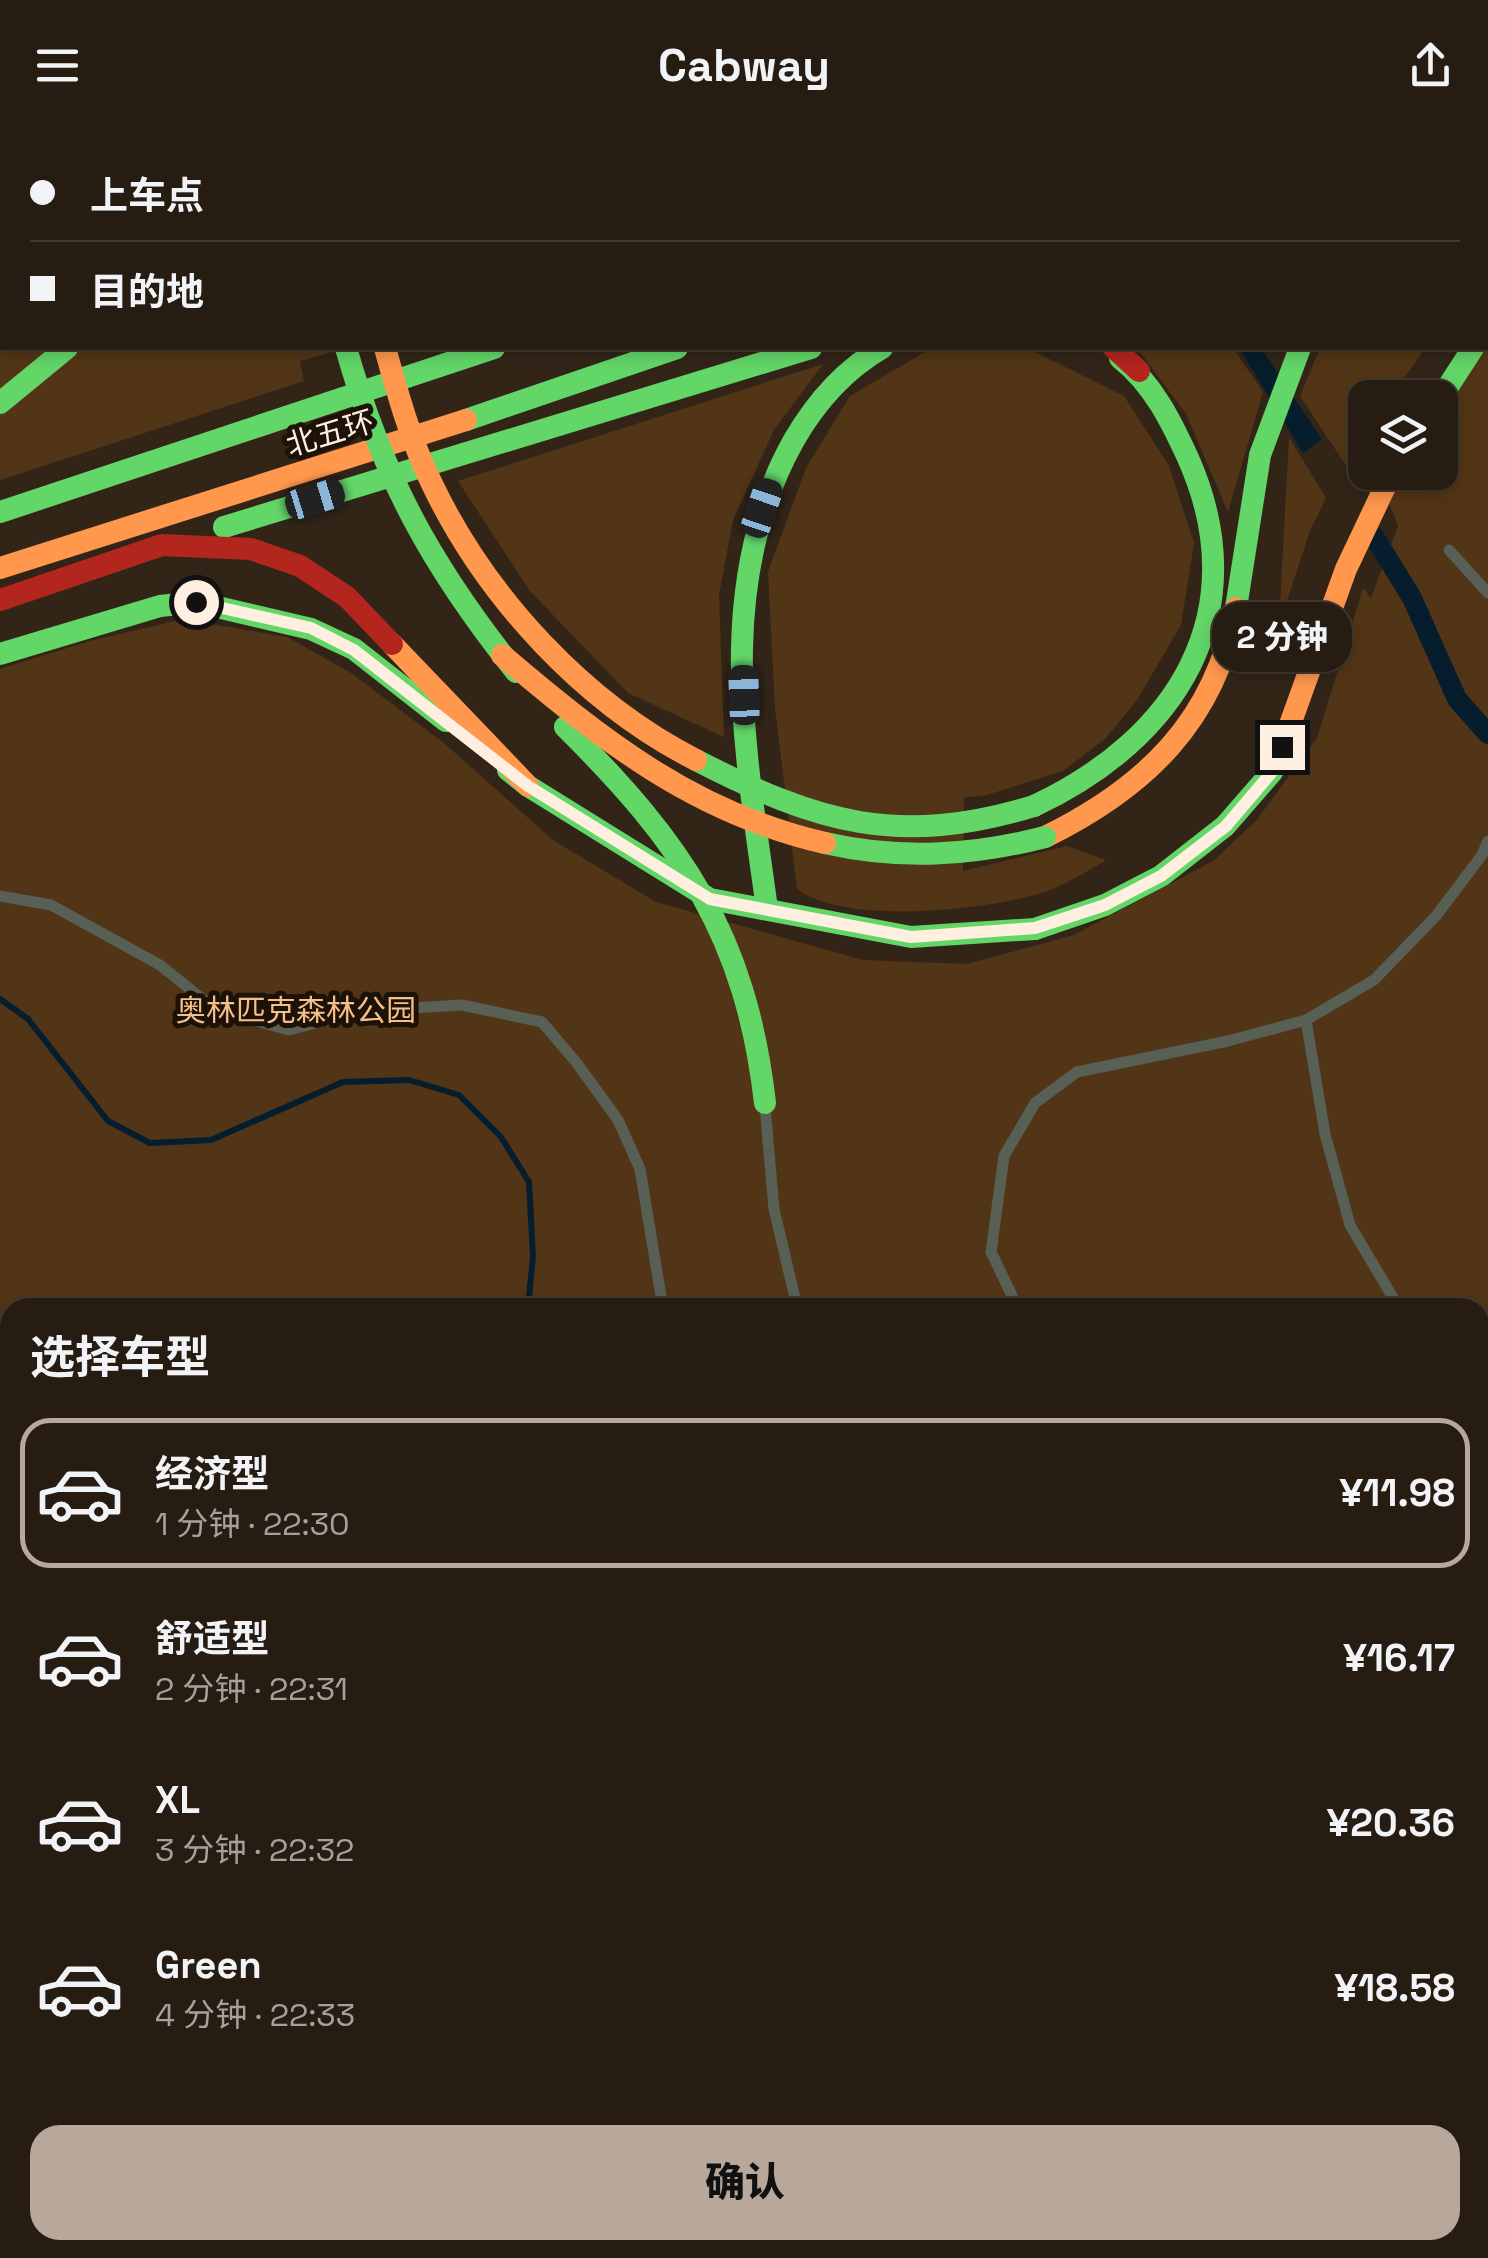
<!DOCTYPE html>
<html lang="zh">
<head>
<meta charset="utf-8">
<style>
  :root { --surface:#261c12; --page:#2e251b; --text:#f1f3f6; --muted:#a4a19f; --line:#423a32; --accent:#b7a89b }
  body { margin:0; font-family:"Space Grotesk","Noto Sans SC",sans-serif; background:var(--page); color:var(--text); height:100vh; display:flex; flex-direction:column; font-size:38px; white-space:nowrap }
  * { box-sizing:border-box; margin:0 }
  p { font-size:32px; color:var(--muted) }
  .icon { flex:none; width:55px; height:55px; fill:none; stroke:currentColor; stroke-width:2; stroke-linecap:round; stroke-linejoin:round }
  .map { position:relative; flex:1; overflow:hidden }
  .panel { position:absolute; left:0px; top:1168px; width:1490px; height:962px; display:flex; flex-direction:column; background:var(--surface); border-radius:30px 30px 0 0; box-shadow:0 5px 15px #0003,0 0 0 2px var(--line) }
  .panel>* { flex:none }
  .top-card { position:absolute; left:0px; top:0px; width:1490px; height:220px; box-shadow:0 5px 15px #0003,0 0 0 2px var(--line); display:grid; align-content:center; height:220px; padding:0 30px; background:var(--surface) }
  .fabs { position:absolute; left:1348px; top:250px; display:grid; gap:20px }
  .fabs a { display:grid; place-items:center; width:110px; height:110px; border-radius:20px; background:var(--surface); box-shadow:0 5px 15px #0003,0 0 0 2px var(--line); font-size:50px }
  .end { position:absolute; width:45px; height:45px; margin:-22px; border:12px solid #feefe1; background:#111; box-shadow:0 0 0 5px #111 }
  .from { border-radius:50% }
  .bubble { position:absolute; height:70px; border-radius:30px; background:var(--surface); box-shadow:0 5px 15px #0003,0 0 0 2px var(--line); font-size:32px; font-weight:800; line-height:70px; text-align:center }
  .car { position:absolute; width:30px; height:60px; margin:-30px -15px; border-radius:12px; box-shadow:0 0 8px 2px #0007; background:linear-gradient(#222 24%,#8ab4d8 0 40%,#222 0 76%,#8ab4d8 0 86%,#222 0) }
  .top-card b { display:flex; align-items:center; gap:35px; height:95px; font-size:38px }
  .top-card b+b { border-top:2px solid var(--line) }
  .top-card i { width:25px; height:25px; background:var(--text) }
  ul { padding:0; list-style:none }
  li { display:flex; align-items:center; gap:30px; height:150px; margin:0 20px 15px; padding:0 10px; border:5px solid transparent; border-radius:30px }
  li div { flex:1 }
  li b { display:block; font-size:38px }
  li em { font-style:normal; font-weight:800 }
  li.on { border-color:var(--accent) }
  li>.icon { width:90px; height:90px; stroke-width:1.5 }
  h2 { padding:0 30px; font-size:45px; line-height:120px }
  .primary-button { display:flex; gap:20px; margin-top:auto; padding:20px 30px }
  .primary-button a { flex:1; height:115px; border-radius:30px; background:var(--accent); color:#111; font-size:40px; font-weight:800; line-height:115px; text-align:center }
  header { display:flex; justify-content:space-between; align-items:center; height:130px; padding:0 30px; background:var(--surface); font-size:45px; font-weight:800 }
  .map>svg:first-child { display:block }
</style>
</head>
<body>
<header><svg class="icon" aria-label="menu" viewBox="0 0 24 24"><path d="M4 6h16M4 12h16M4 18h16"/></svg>Cabway<svg class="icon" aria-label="share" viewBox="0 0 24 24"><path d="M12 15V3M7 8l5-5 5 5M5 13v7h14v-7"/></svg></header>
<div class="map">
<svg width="1488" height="2128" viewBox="0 0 1488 2128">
  <rect width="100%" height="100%" fill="#322518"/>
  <!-- green -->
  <path fill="#523516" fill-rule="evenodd" d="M 0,0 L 1084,0 L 2,2 L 2,218 L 346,218 L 300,231 L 304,251 L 0,350 Z
    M 1488,214 L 1488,2128 L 0,2128 L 0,539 L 90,511 L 183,489 L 287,507 L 351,543 L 444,613 L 553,710 L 656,772 L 863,830 L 967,834 L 1074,805 L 1213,731 L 1256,691 L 1317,608 L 1363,458 L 1371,468 L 1398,396 L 1386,366 L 1400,343 L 1440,342 L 1440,282 ZM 10,1178 L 1480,1178 L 1480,2120 L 10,2120 Z
    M 962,218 L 1033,221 L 1124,266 L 1169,336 L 1194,413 L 1181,495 L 1137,570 L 1105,609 L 1063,641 L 987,665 L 964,668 L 963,741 L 1067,716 L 1106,730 C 1086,742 1067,754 1045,762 C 988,780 846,796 797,759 L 775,578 L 768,442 L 806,338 L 850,266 L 925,222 Z
    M 1137,218 L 1233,218 L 1263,262 L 1228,382 L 1186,284 Z
    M 1320,218 L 1425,218 L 1391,267 L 1365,268 L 1365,305 L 1347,337 L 1300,266 Z
    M 823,234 L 774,300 L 733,390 L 719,465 L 724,607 L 628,563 L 530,461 L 458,351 Z
    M 1289,307 L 1326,368 L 1310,401 L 1279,495 Z"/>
  <!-- water -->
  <path fill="#061d2e" d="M 1239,218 L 1261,218 L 1322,309 L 1303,323 Z
    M 1480,1539 L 1488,1539 L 1488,1689 L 1480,1679 Z
    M 0,1812 L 10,1819 L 10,2120 L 453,2120 L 449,2128 L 0,2128 Z"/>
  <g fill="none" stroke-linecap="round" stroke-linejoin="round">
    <!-- stream -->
    <path stroke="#061d2e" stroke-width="6" d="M 0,869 L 28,889 L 108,991 L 150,1013 L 211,1010 L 343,952 L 409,950 L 459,965 L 501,1007 L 529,1052 L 533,1126 L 528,1178
      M 1480,1431 L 1488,1437
      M 0,1582 L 10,1582
      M 1480,1844 L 1488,1840
      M 1480,1989 L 1488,1987
      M 1052,2128 L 1053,2120"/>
    <!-- canal -->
    <path stroke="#061d2e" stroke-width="20" d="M 1375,408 L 1412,468 L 1457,569 L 1488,604"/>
    <!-- lane -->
    <path stroke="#585f55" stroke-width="11" d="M 1449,420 L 1488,463
      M 0,766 L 51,775 L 160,835 L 216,880 L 289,900 L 362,881 L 462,875 L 542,892 L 576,932 L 618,990 L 640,1039 L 663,1178
      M 1306,890 L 1325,1004 L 1350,1095 L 1399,1178
      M 765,977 L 774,1079 L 795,1168 L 802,1178
      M 1018,1178 L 991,1122 L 1004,1026 L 1035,973 L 1077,942 L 1228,911 L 1306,890 L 1374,850 L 1436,786 L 1482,725 L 1488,711
      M 1480,1233 L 1488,1229
      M 0,1488 L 10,1487
      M 981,2120 L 982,2128
      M 548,2128 L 548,2120"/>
    <!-- street -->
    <path stroke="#585f55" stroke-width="22" d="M 18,2 L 20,0
      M 0,22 L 2,19"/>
    <!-- fast -->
    <path stroke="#63d668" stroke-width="22" d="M 337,0 L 337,2
      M 260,2 L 261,0
      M 1327,2 L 1335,0
      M 1488,22 L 1488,23
      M 1488,195 L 1488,196
      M 1440,269 L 1473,218
      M 0,273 L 67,218
      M 466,290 L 677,218
      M 0,382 L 494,218
      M 224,397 L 811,218
      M 1236,478 L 1260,325 L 1300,218
      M 0,524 L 160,476 L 196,472 L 311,499 L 354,519 L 446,591
      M 508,640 L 528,656 L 710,769 L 911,807 L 1035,799 L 1105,775 L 1161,746 L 1225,696 L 1272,642 L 1283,614
      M 1034,676 C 1177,609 1257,483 1188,328 C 1171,291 1153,254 1120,228
      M 767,779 C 746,623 712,455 794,310 C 816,272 844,240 882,218"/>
    <!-- slow -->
    <path stroke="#ff974d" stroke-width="22" d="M 372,0 L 372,2
      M 467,0 L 468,2
      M 1150,2 L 1157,0
      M 0,438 L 466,290
      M 392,514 L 528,656
      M 1283,614 L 1346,439 L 1392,342
      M 1045,707 C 1145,658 1215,591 1236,478"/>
    <!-- jam -->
    <path stroke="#b3261e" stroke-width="22" d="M 1114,218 L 1139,241
      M 0,470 L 162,415 L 251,419 L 300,436 L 347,467 L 392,514"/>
    <!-- fast-bridge -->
    <path stroke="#63d668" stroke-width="22" d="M 346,218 C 383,348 432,437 516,542
      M 565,597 C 682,713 746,805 765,973
      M 696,630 C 818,693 898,717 1034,676
      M 825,713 C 900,730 971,726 1045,707"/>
    <!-- slow-bridge -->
    <path stroke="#ff974d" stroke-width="22" d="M 385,218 C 398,265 411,312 433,356 C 487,468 584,573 696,630
      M 502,525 C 602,610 694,683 825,713"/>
  </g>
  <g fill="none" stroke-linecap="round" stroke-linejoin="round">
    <!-- route -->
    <path stroke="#feefe1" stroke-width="12" d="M 196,472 L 311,498 L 354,520 L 528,656 L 710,769 L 911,807 L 1035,798 L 1105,775 L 1161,746 L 1226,696 L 1272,642 L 1282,617"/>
  </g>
  <g text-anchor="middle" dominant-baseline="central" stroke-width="10" stroke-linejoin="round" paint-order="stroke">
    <!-- street labels -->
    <g font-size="30" fill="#feefe1" stroke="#1c1208">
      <text transform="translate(330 303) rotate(-17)">北五环</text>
    </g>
    <!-- park labels -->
    <g font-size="30" fill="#f6bf88" stroke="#1c1208">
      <text x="296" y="880">奥林匹克森林公园</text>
    </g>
  </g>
</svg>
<div class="fabs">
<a><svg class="icon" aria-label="layers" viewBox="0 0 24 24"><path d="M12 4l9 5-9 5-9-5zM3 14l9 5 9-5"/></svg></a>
</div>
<i class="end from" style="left:196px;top:472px"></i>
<i class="end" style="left:1282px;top:617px"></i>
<div class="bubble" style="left:1212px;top:472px;width:140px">2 分钟</div>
<i class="car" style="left:315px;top:369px;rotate:73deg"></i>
<i class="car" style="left:762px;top:378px;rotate:19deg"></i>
<i class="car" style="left:744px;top:565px;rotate:358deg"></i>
<div class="top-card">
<b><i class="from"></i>上车点</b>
<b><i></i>目的地</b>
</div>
<section class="panel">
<h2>选择车型</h2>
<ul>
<li class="on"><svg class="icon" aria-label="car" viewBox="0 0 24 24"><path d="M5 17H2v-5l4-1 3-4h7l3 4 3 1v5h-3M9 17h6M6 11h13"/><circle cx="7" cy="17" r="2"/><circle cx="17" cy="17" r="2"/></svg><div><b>经济型</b><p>1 分钟 · 22:30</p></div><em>¥11.98</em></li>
<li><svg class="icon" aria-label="car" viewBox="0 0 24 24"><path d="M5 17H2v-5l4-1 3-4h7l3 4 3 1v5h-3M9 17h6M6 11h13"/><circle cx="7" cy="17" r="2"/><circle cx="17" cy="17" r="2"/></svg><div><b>舒适型</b><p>2 分钟 · 22:31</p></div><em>¥16.17</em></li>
<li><svg class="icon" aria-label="car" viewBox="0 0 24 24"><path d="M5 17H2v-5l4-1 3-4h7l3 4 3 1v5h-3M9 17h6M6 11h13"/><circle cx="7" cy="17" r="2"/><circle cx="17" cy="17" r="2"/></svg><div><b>XL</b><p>3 分钟 · 22:32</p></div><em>¥20.36</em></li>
<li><svg class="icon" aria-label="car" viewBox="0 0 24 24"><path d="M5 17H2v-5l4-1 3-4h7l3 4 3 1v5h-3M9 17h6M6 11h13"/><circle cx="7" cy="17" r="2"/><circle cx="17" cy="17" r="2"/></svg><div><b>Green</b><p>4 分钟 · 22:33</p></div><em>¥18.58</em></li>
</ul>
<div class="primary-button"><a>确认</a></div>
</section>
</div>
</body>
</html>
